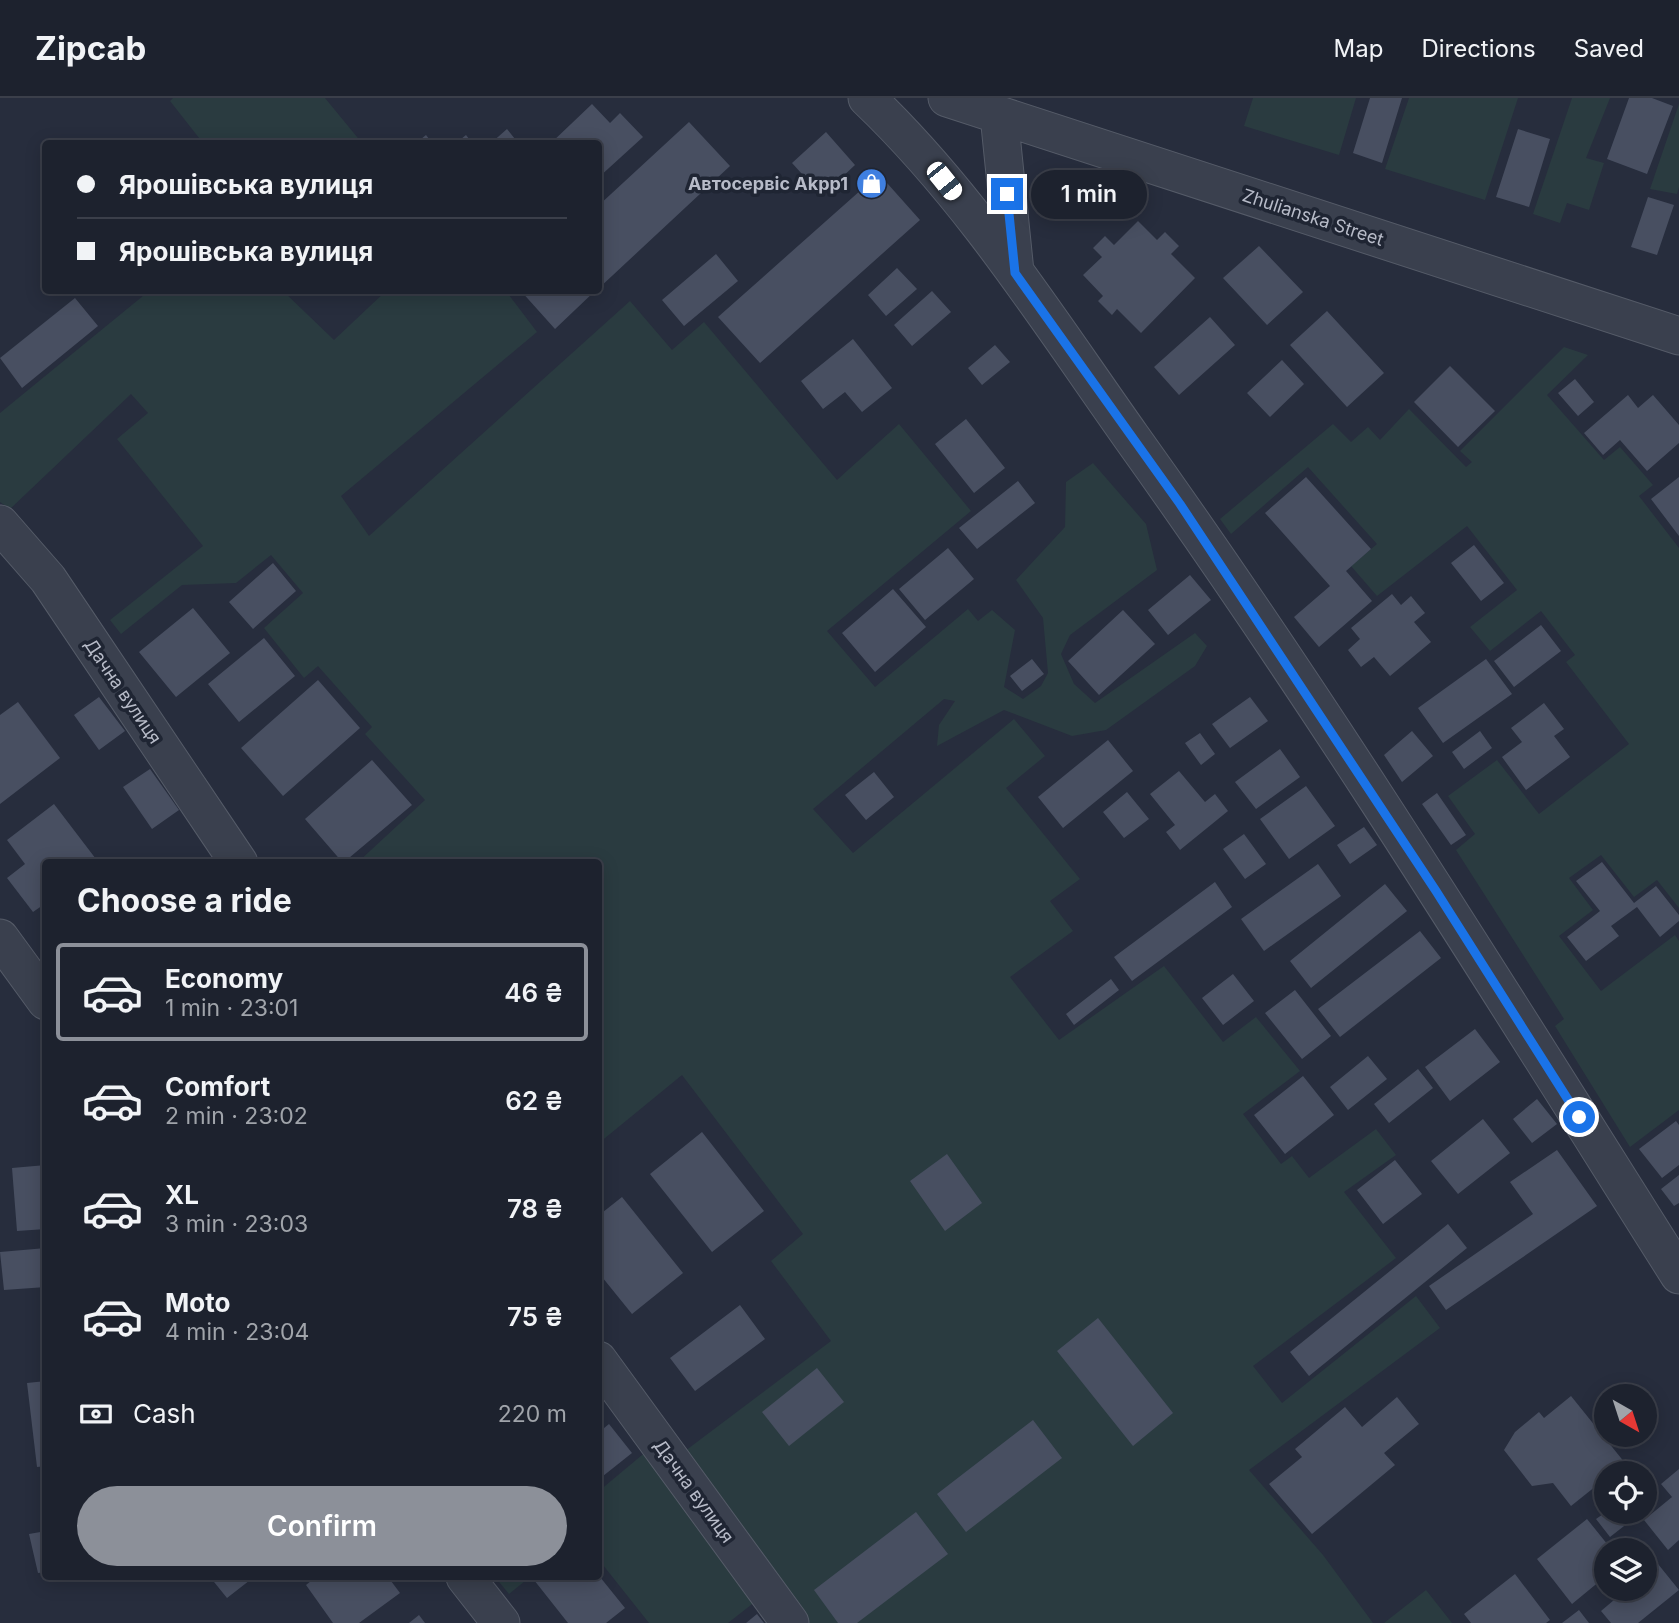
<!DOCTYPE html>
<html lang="en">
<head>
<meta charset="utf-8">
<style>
  :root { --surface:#1d222e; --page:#252a36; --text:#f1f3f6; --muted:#a0a4aa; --line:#3b3f4a; --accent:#8c9099 }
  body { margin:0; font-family:Inter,sans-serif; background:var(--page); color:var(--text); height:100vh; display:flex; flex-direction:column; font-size:26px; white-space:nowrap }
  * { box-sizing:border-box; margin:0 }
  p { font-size:23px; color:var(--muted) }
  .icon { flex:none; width:38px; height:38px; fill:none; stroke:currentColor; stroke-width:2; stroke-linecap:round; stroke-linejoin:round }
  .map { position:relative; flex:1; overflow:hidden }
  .details { position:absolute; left:42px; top:761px; width:560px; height:721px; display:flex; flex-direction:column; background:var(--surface); border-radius:7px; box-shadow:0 4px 18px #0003,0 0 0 2px var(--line) }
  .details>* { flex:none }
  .banner { position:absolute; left:42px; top:42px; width:560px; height:154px; border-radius:7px; box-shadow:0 4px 18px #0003,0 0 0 2px var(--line); display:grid; align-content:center; height:154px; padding:0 35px; background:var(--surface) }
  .needle { width:46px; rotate:141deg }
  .tools { position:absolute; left:1594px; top:1286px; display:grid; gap:14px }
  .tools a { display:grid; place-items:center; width:63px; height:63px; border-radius:50%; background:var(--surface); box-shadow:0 4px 18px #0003,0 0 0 2px var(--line); font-size:35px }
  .end { position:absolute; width:32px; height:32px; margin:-16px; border:9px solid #1a73e8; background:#fff; box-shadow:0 0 0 4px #fff }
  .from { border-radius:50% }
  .bubble { position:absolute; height:49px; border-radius:24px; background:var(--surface); box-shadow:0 4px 18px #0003,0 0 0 2px var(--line); font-size:23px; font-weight:600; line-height:49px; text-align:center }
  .car { position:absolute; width:21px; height:42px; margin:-21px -10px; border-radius:9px; box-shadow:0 0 5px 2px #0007; background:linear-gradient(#fff 24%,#345 0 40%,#fff 0 76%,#345 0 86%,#fff 0) }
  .banner b { display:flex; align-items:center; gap:24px; height:66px; font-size:26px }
  .banner b+b { border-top:2px solid var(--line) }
  .banner i { width:18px; height:18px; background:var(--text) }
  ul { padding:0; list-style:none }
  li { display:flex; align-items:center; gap:21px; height:98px; margin:0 14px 10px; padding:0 21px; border:4px solid transparent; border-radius:7px }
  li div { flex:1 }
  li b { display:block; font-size:26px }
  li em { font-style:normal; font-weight:600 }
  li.current { border-color:var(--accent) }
  li>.icon { width:63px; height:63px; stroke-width:1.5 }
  h2 { padding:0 35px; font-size:32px; line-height:84px }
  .pay { display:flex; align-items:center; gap:18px; height:77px; padding:0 35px; font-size:26px }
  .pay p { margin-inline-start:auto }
  .button { display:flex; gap:14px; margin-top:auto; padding:14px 35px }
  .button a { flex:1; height:80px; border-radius:42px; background:var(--accent); color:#fff; font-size:28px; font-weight:600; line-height:80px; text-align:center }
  header { display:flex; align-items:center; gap:42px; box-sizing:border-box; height:98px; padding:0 35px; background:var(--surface); border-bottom:2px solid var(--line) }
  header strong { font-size:33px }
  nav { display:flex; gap:38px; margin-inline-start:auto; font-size:24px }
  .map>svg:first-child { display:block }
</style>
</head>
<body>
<header>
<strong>Zipcab</strong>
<nav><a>Map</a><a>Directions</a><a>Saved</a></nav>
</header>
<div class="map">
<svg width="1679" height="1525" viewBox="0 0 1679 1525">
  <rect width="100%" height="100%" fill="#272d3d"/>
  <!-- green -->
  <path fill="#2a3b40" d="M 173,0 L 325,0 L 362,45 L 203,45 L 170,3 Z
    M 1253,0 L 1356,0 L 1339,57 L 1244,28 Z
    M 1409,0 L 1518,0 L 1485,102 L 1385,71 Z
    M 1572,0 L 1610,0 L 1586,60 L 1604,65 L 1589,112 L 1567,105 L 1560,125 L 1533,116 Z
    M 1679,6 L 1679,89 L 1677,96 L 1650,91 Z
    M 149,193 L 283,193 L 334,242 L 386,193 L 506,193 L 537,234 L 341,398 L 369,438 L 630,203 L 672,252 L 704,224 L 837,382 L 899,326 L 971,413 L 827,533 L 875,589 L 968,511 L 978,523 L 992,512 L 1015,532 L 1004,589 L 1023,601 L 1041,588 L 1048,575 L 1043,520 L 1016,482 L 1065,429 L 1066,384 L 1093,365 L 1146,426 L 1157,472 L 1070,537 L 1061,556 L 1074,586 L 1095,605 L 1195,535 L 1207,548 L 1195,568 L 1106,632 L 1072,638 L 1004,612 L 937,648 L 939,627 L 955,603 L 944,601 L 813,711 L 853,755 L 1014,621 L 1045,658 L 1006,690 L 1080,781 L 1050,803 L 1073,833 L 1010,879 L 1059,942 L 1164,868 L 1223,944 L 1256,919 L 1300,973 L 1243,1016 L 1281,1066 L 1292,1058 L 1309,1080 L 1376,1031 L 1396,1057 L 1344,1094 L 1396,1160 L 1253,1268 L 1282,1305 L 1416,1198 L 1440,1230 L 1249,1372 L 1323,1457 L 1373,1525 L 806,1525 L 685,1353 L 831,1243 L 771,1163 L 803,1136 L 682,977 L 599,1045 L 598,810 L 603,806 L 599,800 L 598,765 L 357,765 L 425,702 L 365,636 L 372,629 L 318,568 L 304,580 L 264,530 L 303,495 L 271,457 L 236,485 L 182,487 L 121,536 L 110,522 L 203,448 L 117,341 L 148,315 L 131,296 L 10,411 L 0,404 L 0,315 Z
    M 1564,249 L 1588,257 L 1547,297 L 1604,362 L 1620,349 L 1653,387 L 1639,398 L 1679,450 L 1679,810 L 1657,782 L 1634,799 L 1601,757 L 1569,780 L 1593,812 L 1559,838 L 1601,893 L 1675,837 L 1679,843 L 1679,1012 L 1630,1049 L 1555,928 L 1564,921 L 1456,752 L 1475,736 L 1448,698 L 1497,662 L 1539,716 L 1629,646 L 1566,564 L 1575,557 L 1541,513 L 1490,553 L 1470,529 L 1517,492 L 1467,428 L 1377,498 L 1351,468 L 1377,446 L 1308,369 L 1231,436 L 1220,421 L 1333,326 L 1351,344 L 1368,329 L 1380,342 L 1409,311 L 1466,369 L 1472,364 L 1460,353 Z
    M 648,1352 L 756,1503 L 728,1525 L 649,1525 L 599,1462 L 599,1393 Z
    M 495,1479 L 530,1479 L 509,1496 Z
    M 1426,1492 L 1452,1525 L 1384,1525 Z"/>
  <!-- building -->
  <path fill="#484f61" d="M 1370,0 L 1402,0 L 1382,65 L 1353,55 Z
    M 1629,0 L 1652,0 L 1673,8 L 1647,76 L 1607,61 Z
    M 592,6 L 610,25 L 620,15 L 643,39 L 598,80 L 598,46 L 550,46 Z
    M 689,24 L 730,68 L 598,191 L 598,108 Z
    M 507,31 L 519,46 L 490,46 Z
    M 1518,31 L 1550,41 L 1529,109 L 1496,99 Z
    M 826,34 L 855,67 L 822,98 L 792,65 Z
    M 426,37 L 433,46 L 415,46 Z
    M 466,37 L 473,46 L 455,46 Z
    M 879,76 L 920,122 L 760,265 L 718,219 Z
    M 1648,99 L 1674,107 L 1657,157 L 1631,149 Z
    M 1138,123 L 1157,142 L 1165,134 L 1179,148 L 1171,156 L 1195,180 L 1141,235 L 1117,211 L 1112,217 L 1098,203 L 1103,198 L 1083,177 L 1102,159 L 1093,150 L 1105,138 L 1114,147 Z
    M 1259,148 L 1303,194 L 1267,227 L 1223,180 Z
    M 716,156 L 738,183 L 684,228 L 662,202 Z
    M 897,170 L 917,191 L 886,218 L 868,197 Z
    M 520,192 L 596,192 L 555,231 Z
    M 932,193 L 951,214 L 912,248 L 894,227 Z
    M 75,200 L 98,228 L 22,290 L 0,260 Z
    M 1327,213 L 1384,275 L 1347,309 L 1290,247 Z
    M 1210,219 L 1235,247 L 1179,297 L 1154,269 Z
    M 853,241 L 892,290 L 862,314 L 845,294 L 823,311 L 801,283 Z
    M 995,247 L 1010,264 L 982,287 L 968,270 Z
    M 1282,262 L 1304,286 L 1270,319 L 1247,295 Z
    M 1450,268 L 1495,313 L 1458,349 L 1414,304 Z
    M 1575,281 L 1594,304 L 1578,318 L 1558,295 Z
    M 1628,297 L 1638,310 L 1653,297 L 1679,327 L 1679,345 L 1647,373 L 1620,342 L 1603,357 L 1584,335 Z
    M 966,321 L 1005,370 L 974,395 L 935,346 Z
    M 1306,379 L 1371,451 L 1346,473 L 1372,503 L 1319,549 L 1294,519 L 1330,488 L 1265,415 Z
    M 1679,379 L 1679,438 L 1651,401 Z
    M 1018,383 L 1035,405 L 977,451 L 959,430 Z
    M 1474,447 L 1504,485 L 1481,503 L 1451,465 Z
    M 948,450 L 974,481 L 925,522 L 899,491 Z
    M 273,465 L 296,493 L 253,531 L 229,504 Z
    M 1190,477 L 1211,502 L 1168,537 L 1148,512 Z
    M 893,491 L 926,529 L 875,574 L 842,535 Z
    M 1392,496 L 1401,507 L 1411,498 L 1425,515 L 1414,524 L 1431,544 L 1390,578 L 1374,559 L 1361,569 L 1348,552 L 1360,541 L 1351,530 Z
    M 193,510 L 230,555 L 176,599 L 139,554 Z
    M 1123,512 L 1155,546 L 1099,597 L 1068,563 Z
    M 1541,527 L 1561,553 L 1514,589 L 1494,563 Z
    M 264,540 L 295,578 L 239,624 L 208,586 Z
    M 1032,561 L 1044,576 L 1022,593 L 1010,578 Z
    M 1486,561 L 1512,596 L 1443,645 L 1418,610 Z
    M 318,582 L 360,630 L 283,698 L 241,650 Z
    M 99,599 L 125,633 L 99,652 L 74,617 Z
    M 1250,599 L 1268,623 L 1230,650 L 1212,626 Z
    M 18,604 L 60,660 L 0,706 L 0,617 Z
    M 1544,605 L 1564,631 L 1554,638 L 1570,659 L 1526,692 L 1502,659 L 1522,644 L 1511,630 Z
    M 1412,633 L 1433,658 L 1402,684 L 1384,657 Z
    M 1480,633 L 1492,650 L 1464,671 L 1452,654 Z
    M 1200,635 L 1215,656 L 1201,667 L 1185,645 Z
    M 1108,642 L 1133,673 L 1063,730 L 1038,699 Z
    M 1280,651 L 1300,679 L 1256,711 L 1235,684 Z
    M 372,662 L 412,707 L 343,765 L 305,721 Z
    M 150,671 L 179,712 L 152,731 L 123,689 Z
    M 1179,673 L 1205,704 L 1215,696 L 1228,713 L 1180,752 L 1166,734 L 1175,727 L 1150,696 Z
    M 874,674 L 894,699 L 866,722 L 845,697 Z
    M 1306,688 L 1335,728 L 1289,761 L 1260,721 Z
    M 1127,694 L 1149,721 L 1124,740 L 1103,714 Z
    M 1437,695 L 1466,737 L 1451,747 L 1422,706 Z
    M 54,706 L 99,765 L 46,765 L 46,805 L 33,814 L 7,780 L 25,766 L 7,742 Z
    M 1364,729 L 1377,747 L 1350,766 L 1337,747 Z
    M 1244,736 L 1266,766 L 1245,781 L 1223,751 Z
    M 1602,764 L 1634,805 L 1656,788 L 1679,817 L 1679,823 L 1660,839 L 1637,809 L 1611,828 L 1619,838 L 1586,863 L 1567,839 L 1600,813 L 1576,783 Z
    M 1318,766 L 1341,798 L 1264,853 L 1241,821 Z
    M 1215,784 L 1232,809 L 1132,883 L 1114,859 Z
    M 1385,786 L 1407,813 L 1311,890 L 1290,863 Z
    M 1420,833 L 1441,860 L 1340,939 L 1318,911 Z
    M 1233,876 L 1254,903 L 1223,927 L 1202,900 Z
    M 1111,881 L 1119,892 L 1074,927 L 1066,916 Z
    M 1295,892 L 1331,938 L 1302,961 L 1265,915 Z
    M 1475,931 L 1500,964 L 1450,1003 L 1425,969 Z
    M 1368,958 L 1387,981 L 1348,1012 L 1330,989 Z
    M 1418,971 L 1433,990 L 1389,1025 L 1374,1006 Z
    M 1303,978 L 1334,1017 L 1285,1056 L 1254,1017 Z
    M 1537,1001 L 1557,1026 L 1532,1045 L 1513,1021 Z
    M 1483,1021 L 1510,1055 L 1458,1096 L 1431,1063 Z
    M 1676,1023 L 1679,1027 L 1679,1067 L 1662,1080 L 1639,1051 Z
    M 702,1034 L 764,1113 L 712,1154 L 650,1076 Z
    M 1557,1052 L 1597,1108 L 1446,1212 L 1429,1188 L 1533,1116 L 1510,1084 Z
    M 947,1056 L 982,1105 L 945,1133 L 910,1083 Z
    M 1395,1062 L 1422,1096 L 1383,1126 L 1357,1092 Z
    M 46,1067 L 46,1131 L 17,1133 L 12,1070 Z
    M 1679,1077 L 1679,1105 L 1674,1108 L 1661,1091 Z
    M 622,1099 L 683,1175 L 632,1216 L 598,1174 L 598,1118 Z
    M 1448,1126 L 1467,1150 L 1309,1278 L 1290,1254 Z
    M 46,1150 L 46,1189 L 4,1192 L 0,1154 Z
    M 740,1207 L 765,1241 L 695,1293 L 670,1260 Z
    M 1098,1220 L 1173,1315 L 1133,1348 L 1057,1253 Z
    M 817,1270 L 844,1304 L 789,1348 L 762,1314 Z
    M 46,1283 L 46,1368 L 37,1369 L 27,1285 Z
    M 1571,1298 L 1625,1365 L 1612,1376 L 1606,1376 L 1606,1380 L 1571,1408 L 1553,1385 L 1532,1388 L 1504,1352 L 1515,1334 L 1539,1314 L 1544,1320 Z
    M 1397,1299 L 1419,1326 L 1384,1355 L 1395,1367 L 1312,1436 L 1269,1386 L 1302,1359 L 1295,1351 L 1345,1309 L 1362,1329 Z
    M 1033,1322 L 1062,1360 L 966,1434 L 937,1396 Z
    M 609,1326 L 632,1355 L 598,1382 L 598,1335 Z
    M 1679,1371 L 1679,1442 L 1668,1452 L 1644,1422 L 1672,1399 L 1661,1386 Z
    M 916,1414 L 948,1456 L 857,1525 L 838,1525 L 814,1492 Z
    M 1606,1414 L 1642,1414 L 1610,1439 L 1596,1421 Z
    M 1587,1421 L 1612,1452 L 1606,1452 L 1606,1478 L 1572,1506 L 1537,1461 Z
    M 46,1433 L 46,1474 L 38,1475 L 29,1436 Z
    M 1658,1466 L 1679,1492 L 1638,1525 L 1611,1525 L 1601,1513 L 1627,1491 L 1645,1491 L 1645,1477 Z
    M 1515,1476 L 1550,1522 L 1546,1525 L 1471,1525 L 1464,1516 Z
    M 210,1479 L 254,1479 L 227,1500 Z
    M 316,1479 L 388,1479 L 400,1495 L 359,1525 L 333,1525 L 306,1487 Z
    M 538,1479 L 600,1479 L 625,1510 L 606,1525 L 568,1525 L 534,1482 Z
    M 1579,1512 L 1589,1525 L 1562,1525 Z
    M 757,1516 L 764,1525 L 746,1525 Z
    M 419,1517 L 425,1525 L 409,1525 Z"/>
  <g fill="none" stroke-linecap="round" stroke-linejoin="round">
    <defs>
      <path id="minor" d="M 867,0 C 971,99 1049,223 1132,340 C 1326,611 1501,895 1679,1177
        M 947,0 L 1679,238
        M 999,17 L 1015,174
        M 0,426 L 48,481 L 239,765
        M 0,840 L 46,903
        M 598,1262 L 790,1525
        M 465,1479 L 501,1525"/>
    </defs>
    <!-- minor casing -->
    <use href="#minor" stroke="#555b68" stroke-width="39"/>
    <!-- minor -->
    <use href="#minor" stroke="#3a404e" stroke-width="37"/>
  </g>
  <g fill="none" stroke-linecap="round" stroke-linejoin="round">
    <!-- route -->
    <path stroke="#1a73e8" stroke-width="9" d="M 1007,96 L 1015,175 L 1180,406 L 1436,793 L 1579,1019"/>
  </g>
  <!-- icons -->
  <defs>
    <symbol id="shop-disc" viewBox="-11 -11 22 22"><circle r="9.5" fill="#3f7fe0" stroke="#1f2533"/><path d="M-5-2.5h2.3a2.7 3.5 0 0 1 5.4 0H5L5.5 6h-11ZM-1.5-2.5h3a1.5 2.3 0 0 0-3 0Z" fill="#fff"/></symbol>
  </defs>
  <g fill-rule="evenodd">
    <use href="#shop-disc" x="854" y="68" width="35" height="35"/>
  </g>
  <g text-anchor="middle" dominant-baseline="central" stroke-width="7" stroke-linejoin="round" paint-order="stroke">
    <!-- poi labels -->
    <g font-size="18" font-weight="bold" fill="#b7bbc8" stroke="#1f2533" text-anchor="end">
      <text x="848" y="85">Автосервіс Akpp1</text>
    </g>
    <!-- street labels -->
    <g font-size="18" fill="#b7bbc8" stroke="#1f2533">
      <text transform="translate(1313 119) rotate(18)">Zhulianska Street</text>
      <text transform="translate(123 593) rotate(56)">Дачна вулиця</text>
      <text transform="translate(694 1393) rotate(54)">Дачна вулиця</text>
    </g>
  </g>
</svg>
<div class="tools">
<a><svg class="needle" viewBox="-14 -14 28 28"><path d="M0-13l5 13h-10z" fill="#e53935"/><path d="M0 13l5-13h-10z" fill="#a0a4aa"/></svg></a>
<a><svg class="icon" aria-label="locate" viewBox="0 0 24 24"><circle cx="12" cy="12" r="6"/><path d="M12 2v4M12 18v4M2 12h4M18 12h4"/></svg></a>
<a><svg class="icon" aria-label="layers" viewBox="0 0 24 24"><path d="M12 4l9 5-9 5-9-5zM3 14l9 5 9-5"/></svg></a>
</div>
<i class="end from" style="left:1579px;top:1019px"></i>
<i class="end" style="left:1007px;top:96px"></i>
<div class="bubble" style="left:1031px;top:72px;width:116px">1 min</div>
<i class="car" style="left:944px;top:83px;rotate:141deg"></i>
<div class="banner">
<b><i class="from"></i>Ярошівська вулиця</b>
<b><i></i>Ярошівська вулиця</b>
</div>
<section class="details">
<h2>Choose a ride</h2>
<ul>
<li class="current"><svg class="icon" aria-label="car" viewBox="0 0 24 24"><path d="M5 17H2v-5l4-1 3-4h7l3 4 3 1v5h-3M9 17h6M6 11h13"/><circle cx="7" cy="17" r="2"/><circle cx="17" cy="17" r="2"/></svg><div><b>Economy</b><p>1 min · 23:01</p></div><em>46 ₴</em></li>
<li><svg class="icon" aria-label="car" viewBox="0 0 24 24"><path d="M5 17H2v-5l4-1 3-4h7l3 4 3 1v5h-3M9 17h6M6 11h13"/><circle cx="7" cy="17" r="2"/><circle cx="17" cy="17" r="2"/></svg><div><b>Comfort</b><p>2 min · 23:02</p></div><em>62 ₴</em></li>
<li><svg class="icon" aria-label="car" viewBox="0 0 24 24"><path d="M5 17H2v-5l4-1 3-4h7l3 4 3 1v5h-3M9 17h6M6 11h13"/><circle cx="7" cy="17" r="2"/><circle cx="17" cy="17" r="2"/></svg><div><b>XL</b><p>3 min · 23:03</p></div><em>78 ₴</em></li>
<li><svg class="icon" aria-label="car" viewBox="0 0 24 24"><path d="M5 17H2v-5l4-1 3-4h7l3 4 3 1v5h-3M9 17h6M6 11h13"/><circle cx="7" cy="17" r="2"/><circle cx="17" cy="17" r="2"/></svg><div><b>Moto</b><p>4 min · 23:04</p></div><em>75 ₴</em></li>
</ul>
<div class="pay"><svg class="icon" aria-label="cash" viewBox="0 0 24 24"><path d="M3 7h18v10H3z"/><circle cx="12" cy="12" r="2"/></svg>Cash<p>220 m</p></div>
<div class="button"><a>Confirm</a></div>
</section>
</div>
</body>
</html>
